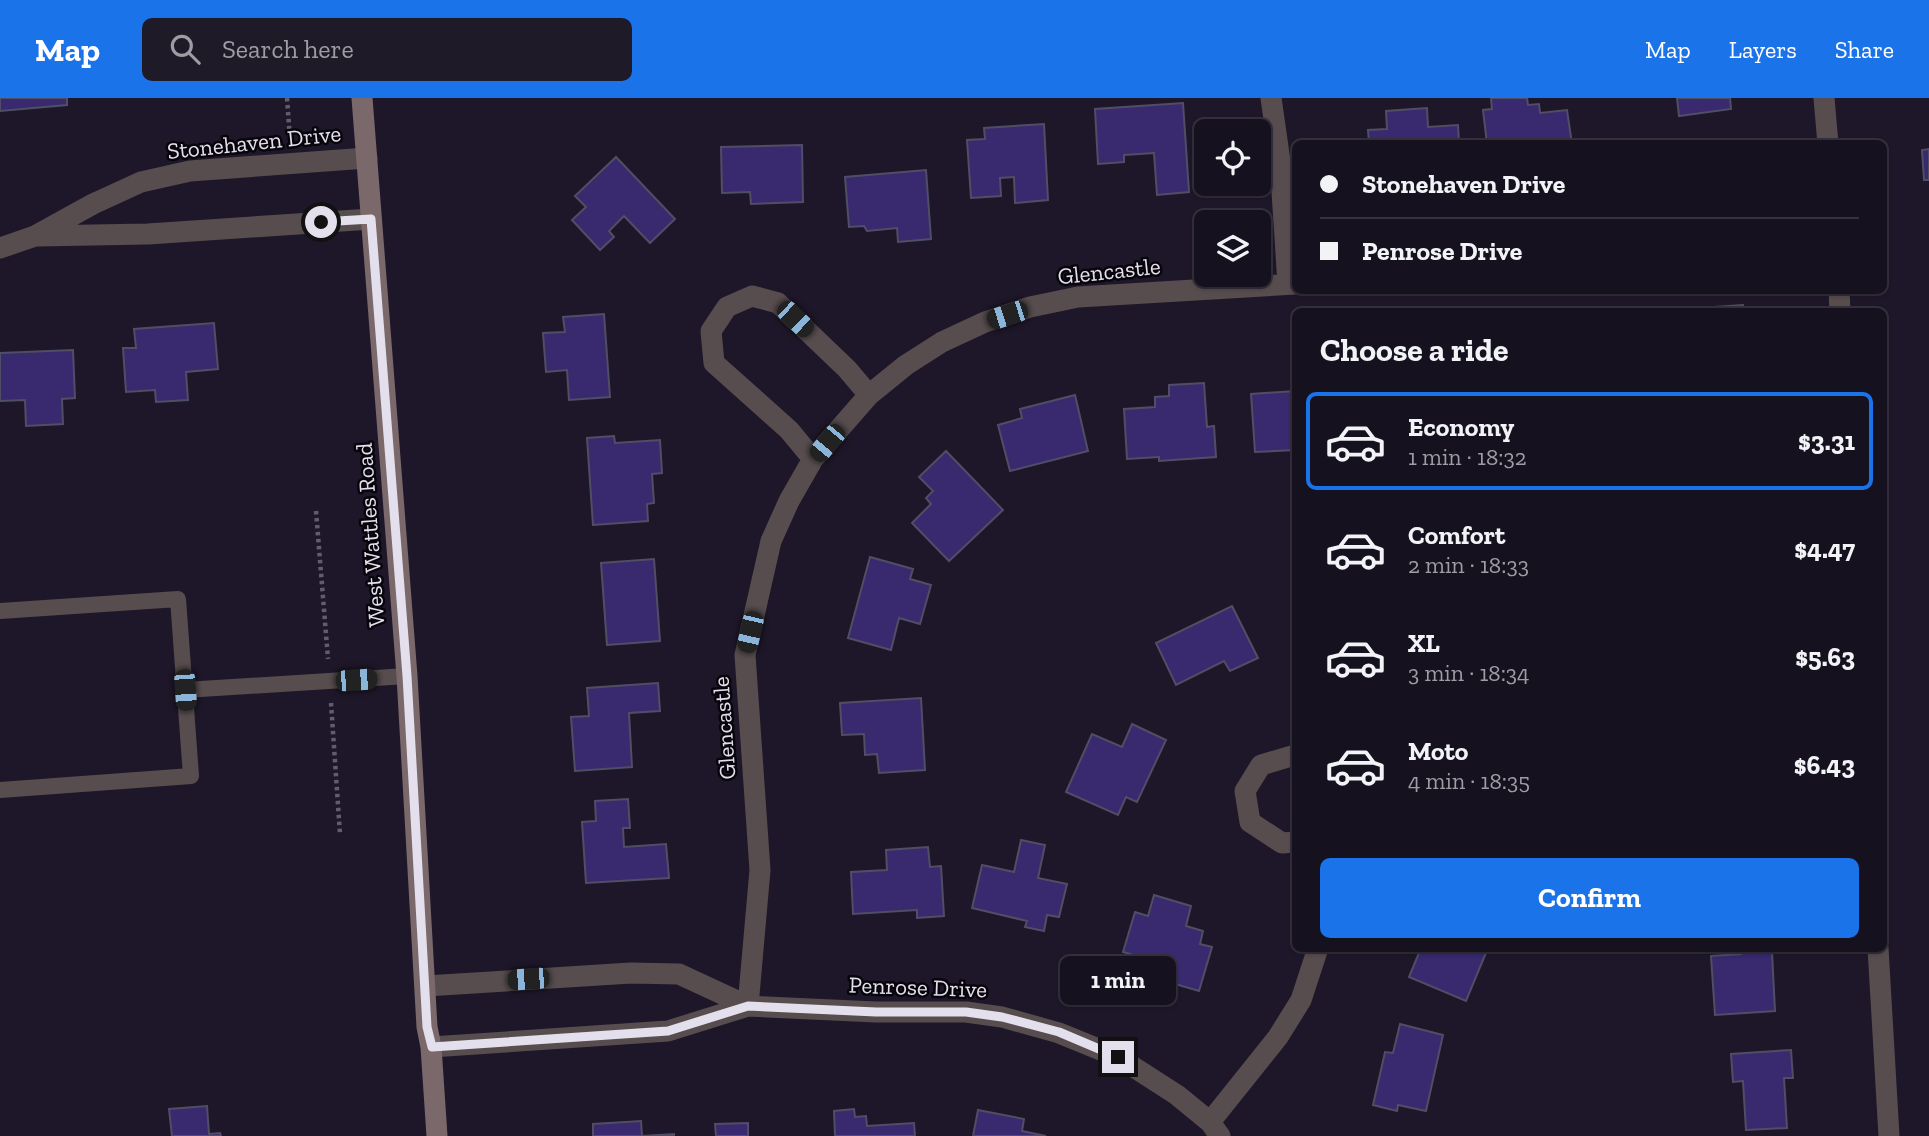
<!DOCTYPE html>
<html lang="en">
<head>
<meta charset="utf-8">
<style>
  :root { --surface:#16111f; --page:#1f1a28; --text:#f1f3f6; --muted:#9e9da4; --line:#35313d; --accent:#1a73e8 }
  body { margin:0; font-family:"Zilla Slab",serif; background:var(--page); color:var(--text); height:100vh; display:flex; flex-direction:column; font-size:26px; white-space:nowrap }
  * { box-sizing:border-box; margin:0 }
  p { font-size:23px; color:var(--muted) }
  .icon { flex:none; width:38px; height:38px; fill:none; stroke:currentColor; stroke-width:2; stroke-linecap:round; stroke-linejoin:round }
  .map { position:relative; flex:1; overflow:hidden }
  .panel { position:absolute; left:1292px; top:210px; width:595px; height:644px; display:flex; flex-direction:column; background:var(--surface); border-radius:10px; box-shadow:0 2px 5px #0004,0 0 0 2px var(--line) }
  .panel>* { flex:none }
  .top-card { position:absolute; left:1292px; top:42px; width:595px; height:154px; border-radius:10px; box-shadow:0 2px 5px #0004,0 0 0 2px var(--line); display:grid; align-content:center; height:154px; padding:0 28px; background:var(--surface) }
  .fabs { position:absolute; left:1194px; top:21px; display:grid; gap:14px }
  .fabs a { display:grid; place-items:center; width:77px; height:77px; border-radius:10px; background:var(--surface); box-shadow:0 2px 5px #0004,0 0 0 2px var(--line); font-size:35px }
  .end { position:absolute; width:32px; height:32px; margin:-16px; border:9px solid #e4dfec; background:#111; box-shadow:0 0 0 4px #111 }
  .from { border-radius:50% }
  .bubble { position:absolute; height:49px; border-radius:10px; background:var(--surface); box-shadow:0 2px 5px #0004,0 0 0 2px var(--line); font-size:23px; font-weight:800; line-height:49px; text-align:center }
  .car { position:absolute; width:21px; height:42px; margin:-21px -10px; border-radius:9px; box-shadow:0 0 5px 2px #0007; background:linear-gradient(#222 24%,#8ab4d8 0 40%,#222 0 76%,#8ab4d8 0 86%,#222 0) }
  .top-card b { display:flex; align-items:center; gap:24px; height:66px; font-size:26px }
  .top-card b+b { border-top:2px solid var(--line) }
  .top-card i { width:18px; height:18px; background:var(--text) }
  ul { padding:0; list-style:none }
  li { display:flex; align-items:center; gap:21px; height:98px; margin:0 14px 10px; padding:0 14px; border:4px solid transparent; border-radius:10px }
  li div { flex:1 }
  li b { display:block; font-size:26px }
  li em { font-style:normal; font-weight:800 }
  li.selected { border-color:var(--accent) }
  li>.icon { width:63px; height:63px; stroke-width:1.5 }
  h2 { padding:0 28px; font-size:32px; line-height:84px }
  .cta { display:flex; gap:14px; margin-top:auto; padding:14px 28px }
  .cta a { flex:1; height:80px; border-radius:10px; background:var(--accent); color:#fff; font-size:28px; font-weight:800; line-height:80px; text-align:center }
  header { display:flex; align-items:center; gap:42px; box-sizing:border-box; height:98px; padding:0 35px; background:var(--accent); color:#fff }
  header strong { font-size:33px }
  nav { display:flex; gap:38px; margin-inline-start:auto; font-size:24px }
  .search { width:490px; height:63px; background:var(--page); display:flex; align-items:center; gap:18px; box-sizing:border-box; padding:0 24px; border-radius:10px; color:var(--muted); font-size:26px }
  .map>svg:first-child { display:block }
</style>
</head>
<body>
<header>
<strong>Map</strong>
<div class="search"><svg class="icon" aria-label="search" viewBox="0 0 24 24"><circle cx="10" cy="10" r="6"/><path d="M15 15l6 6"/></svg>Search here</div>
<nav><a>Map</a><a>Layers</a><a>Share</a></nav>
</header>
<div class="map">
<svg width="1929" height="1038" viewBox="0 0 1929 1038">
  <rect width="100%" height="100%" fill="#1e1729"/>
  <!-- building -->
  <path fill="#39296f" stroke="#504e64" stroke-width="2" d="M 0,0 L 67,0 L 67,7 L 0,13 Z
    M 1491,0 L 1527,0 L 1528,7 L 1539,6 L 1540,15 L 1567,12 L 1572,46 L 1487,46 L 1483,12 L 1492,11 Z
    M 1677,0 L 1730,0 L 1731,11 L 1679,18 Z
    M 1183,5 L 1189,94 L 1157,97 L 1154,55 L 1124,57 L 1124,64 L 1098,66 L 1095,11 Z
    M 1427,10 L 1428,29 L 1458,27 L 1459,46 L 1369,46 L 1368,32 L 1387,31 L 1386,13 Z
    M 1044,26 L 1048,102 L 1015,105 L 1014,79 L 1000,80 L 1001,98 L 971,100 L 967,42 L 985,41 L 984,30 Z
    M 802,47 L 803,104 L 751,106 L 750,94 L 722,95 L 721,49 Z
    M 1929,51 L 1929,82 L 1924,82 L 1922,52 Z
    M 616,59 L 675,121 L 650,145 L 624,118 L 609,133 L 614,139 L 600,152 L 572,122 L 586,109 L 575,98 Z
    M 926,72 L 931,141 L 898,144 L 897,130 L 867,133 L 864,128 L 849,129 L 845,79 Z
    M 1743,207 L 1744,214 L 1700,214 L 1700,210 Z
    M 604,216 L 610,299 L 569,302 L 567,272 L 546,274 L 543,235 L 565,234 L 563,219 Z
    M 214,225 L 218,271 L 186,274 L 188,302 L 156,304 L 155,292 L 126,294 L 123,250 L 136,250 L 134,231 Z
    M 73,252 L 75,300 L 62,301 L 63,326 L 26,328 L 25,302 L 0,303 L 0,255 Z
    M 1204,285 L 1207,329 L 1214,328 L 1216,359 L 1159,363 L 1159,359 L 1127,361 L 1124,311 L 1155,309 L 1155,299 L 1169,298 L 1169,287 Z
    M 1295,293 L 1295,352 L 1255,354 L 1251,296 Z
    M 1075,297 L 1088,353 L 1010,373 L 998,327 L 1022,320 L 1020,311 Z
    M 614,338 L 615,345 L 660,342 L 662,375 L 652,376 L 654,405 L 647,406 L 648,423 L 593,427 L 587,340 Z
    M 946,353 L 1003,412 L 949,463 L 912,425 L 931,406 L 926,400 L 933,393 L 919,379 Z
    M 870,459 L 913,471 L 910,481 L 931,487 L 920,526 L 899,520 L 891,552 L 848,540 Z
    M 654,461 L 660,543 L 607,547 L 601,465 Z
    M 1232,508 L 1258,560 L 1230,573 L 1224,563 L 1176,587 L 1156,545 Z
    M 658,585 L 660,613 L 629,615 L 632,669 L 575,673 L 571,619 L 589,618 L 587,590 Z
    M 921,600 L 925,672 L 879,675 L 877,656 L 865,657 L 864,636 L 842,637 L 840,605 Z
    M 1132,626 L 1166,642 L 1137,704 L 1126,699 L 1118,717 L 1066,694 L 1092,636 L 1122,649 Z
    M 628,701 L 630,730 L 623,730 L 624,749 L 666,746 L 669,780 L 586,785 L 582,724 L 596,723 L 595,703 Z
    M 1021,742 L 1045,747 L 1038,780 L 1067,786 L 1059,819 L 1047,817 L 1044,833 L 1025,829 L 1027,823 L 972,810 L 982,767 L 1014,774 Z
    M 928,749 L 930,769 L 941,768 L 944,818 L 917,820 L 917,812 L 853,816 L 851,774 L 887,772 L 886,752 Z
    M 1154,797 L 1191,808 L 1186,828 L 1203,833 L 1200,846 L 1212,849 L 1199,893 L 1172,885 L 1176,869 L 1123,854 L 1135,814 L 1148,818 Z
    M 1421,850 L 1488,850 L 1466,903 L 1409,879 Z
    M 1740,850 L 1790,850 L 1791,853 L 1772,854 L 1775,913 L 1715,917 L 1711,858 L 1741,856 Z
    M 1400,926 L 1443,937 L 1426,1013 L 1398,1007 L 1397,1013 L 1373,1007 L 1385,954 L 1393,955 Z
    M 1791,952 L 1793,980 L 1784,980 L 1787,1030 L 1746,1032 L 1743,983 L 1733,984 L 1731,956 Z
    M 207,1008 L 209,1036 L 220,1035 L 221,1038 L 172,1038 L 169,1011 Z
    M 854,1011 L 855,1019 L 866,1018 L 867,1028 L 914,1025 L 915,1038 L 835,1038 L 834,1013 Z
    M 978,1012 L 1024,1021 L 1022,1033 L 1046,1038 L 973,1038 Z
    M 641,1023 L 642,1038 L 674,1036 L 674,1038 L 593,1038 L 593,1026 Z
    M 748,1025 L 748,1038 L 716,1038 L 715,1026 Z"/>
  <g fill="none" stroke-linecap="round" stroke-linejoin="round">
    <!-- path -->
    <path stroke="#635c6d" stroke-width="4.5" stroke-dasharray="3.5 3.5" stroke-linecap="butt" d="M 287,0 L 290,41
      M 316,413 L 328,561
      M 331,605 L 340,736"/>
    <!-- lane -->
    <path stroke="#584d4e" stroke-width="16" d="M 0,513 L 178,501 L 191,678 L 0,692
      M 185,592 L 407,578"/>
    <!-- street -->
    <path stroke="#584d4e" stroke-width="21" d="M 1271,0 L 1280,63 L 1288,186
      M 1824,0 L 1828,46
      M 37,138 L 148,136 L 371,121
      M 0,150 L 35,138 L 93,106 L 141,84 L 190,73 L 367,60
      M 1839,192 L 1840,214
      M 813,361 L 789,332 L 714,265 L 711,233 L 727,209 L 752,198 L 778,205 L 847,271 L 869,297
      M 1295,657 L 1261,667 L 1245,693 L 1250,724 L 1282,745 L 1295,744
      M 1878,850 L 1889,1038
      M 426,888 L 631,875 L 679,876 L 748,908
      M 748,908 L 760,772 L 745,557 L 771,443 L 789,403 L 813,361 L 869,297 L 906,267 L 942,244 L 985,224 L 1030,209 L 1078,199 L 1295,186
      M 431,949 L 668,933 L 748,908 L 876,914 L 966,914 L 1002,919 L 1059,935 L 1118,959 L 1177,997 L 1210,1024 L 1220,1038
      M 1210,1024 L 1278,939 L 1301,902 L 1318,850"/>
    <!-- secondary -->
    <path stroke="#7b686a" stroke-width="21" d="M 362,0 L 407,578 L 427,929 L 431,949 L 437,1038"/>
  </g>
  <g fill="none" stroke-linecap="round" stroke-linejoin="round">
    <!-- route -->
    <path stroke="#e4dfec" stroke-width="9" d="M 321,124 L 371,121 L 407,578 L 427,929 L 432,949 L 668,933 L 748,908 L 876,914 L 966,914 L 1002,919 L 1059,934 L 1118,959"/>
  </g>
  <g text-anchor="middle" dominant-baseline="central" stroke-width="5" stroke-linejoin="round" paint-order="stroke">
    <!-- street labels -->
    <g font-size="23" fill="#e4dfec" stroke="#07050b">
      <text transform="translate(254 44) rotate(-6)">Stonehaven Drive</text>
      <text transform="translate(1109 173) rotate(-6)">Glencastle</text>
      <text transform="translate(370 437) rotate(-94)">West Wattles Road</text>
      <text transform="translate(724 630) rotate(-94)">Glencastle</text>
      <text transform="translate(918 889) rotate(2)">Penrose Drive</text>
    </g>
  </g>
</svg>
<div class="fabs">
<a><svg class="icon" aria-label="locate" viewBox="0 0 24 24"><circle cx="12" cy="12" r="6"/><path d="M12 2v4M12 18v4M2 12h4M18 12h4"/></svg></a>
<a><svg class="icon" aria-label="layers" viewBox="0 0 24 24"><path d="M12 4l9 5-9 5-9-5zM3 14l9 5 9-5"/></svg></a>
</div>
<i class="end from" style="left:321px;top:124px"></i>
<i class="end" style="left:1118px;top:959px"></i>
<div class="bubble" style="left:1060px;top:858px;width:116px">1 min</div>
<i class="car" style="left:1007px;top:217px;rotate:252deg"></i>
<i class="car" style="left:795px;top:221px;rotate:134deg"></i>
<i class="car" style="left:827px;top:345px;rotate:220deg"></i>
<i class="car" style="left:750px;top:534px;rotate:193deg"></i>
<i class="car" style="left:356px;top:582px;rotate:86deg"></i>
<i class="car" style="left:185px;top:592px;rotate:176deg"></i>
<i class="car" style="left:528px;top:881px;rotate:266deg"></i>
<div class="top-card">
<b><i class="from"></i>Stonehaven Drive</b>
<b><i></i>Penrose Drive</b>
</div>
<section class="panel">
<h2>Choose a ride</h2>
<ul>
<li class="selected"><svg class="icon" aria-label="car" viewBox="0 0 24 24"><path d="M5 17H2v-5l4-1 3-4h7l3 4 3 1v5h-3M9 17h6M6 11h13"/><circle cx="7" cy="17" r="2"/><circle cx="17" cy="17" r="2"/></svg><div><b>Economy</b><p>1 min · 18:32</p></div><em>$3.31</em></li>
<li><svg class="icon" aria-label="car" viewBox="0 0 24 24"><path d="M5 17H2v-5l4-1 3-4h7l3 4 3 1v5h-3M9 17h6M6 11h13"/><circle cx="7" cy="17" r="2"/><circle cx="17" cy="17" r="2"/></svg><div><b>Comfort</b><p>2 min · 18:33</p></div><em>$4.47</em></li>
<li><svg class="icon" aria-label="car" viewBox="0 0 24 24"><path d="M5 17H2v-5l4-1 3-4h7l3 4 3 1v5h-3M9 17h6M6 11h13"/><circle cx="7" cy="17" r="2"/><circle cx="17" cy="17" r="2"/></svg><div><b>XL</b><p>3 min · 18:34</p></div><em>$5.63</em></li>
<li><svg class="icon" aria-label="car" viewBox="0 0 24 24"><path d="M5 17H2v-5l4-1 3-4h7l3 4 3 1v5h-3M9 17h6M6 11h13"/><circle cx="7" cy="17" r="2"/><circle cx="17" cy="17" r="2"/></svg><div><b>Moto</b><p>4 min · 18:35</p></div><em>$6.43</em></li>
</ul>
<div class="cta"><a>Confirm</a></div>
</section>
</div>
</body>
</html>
